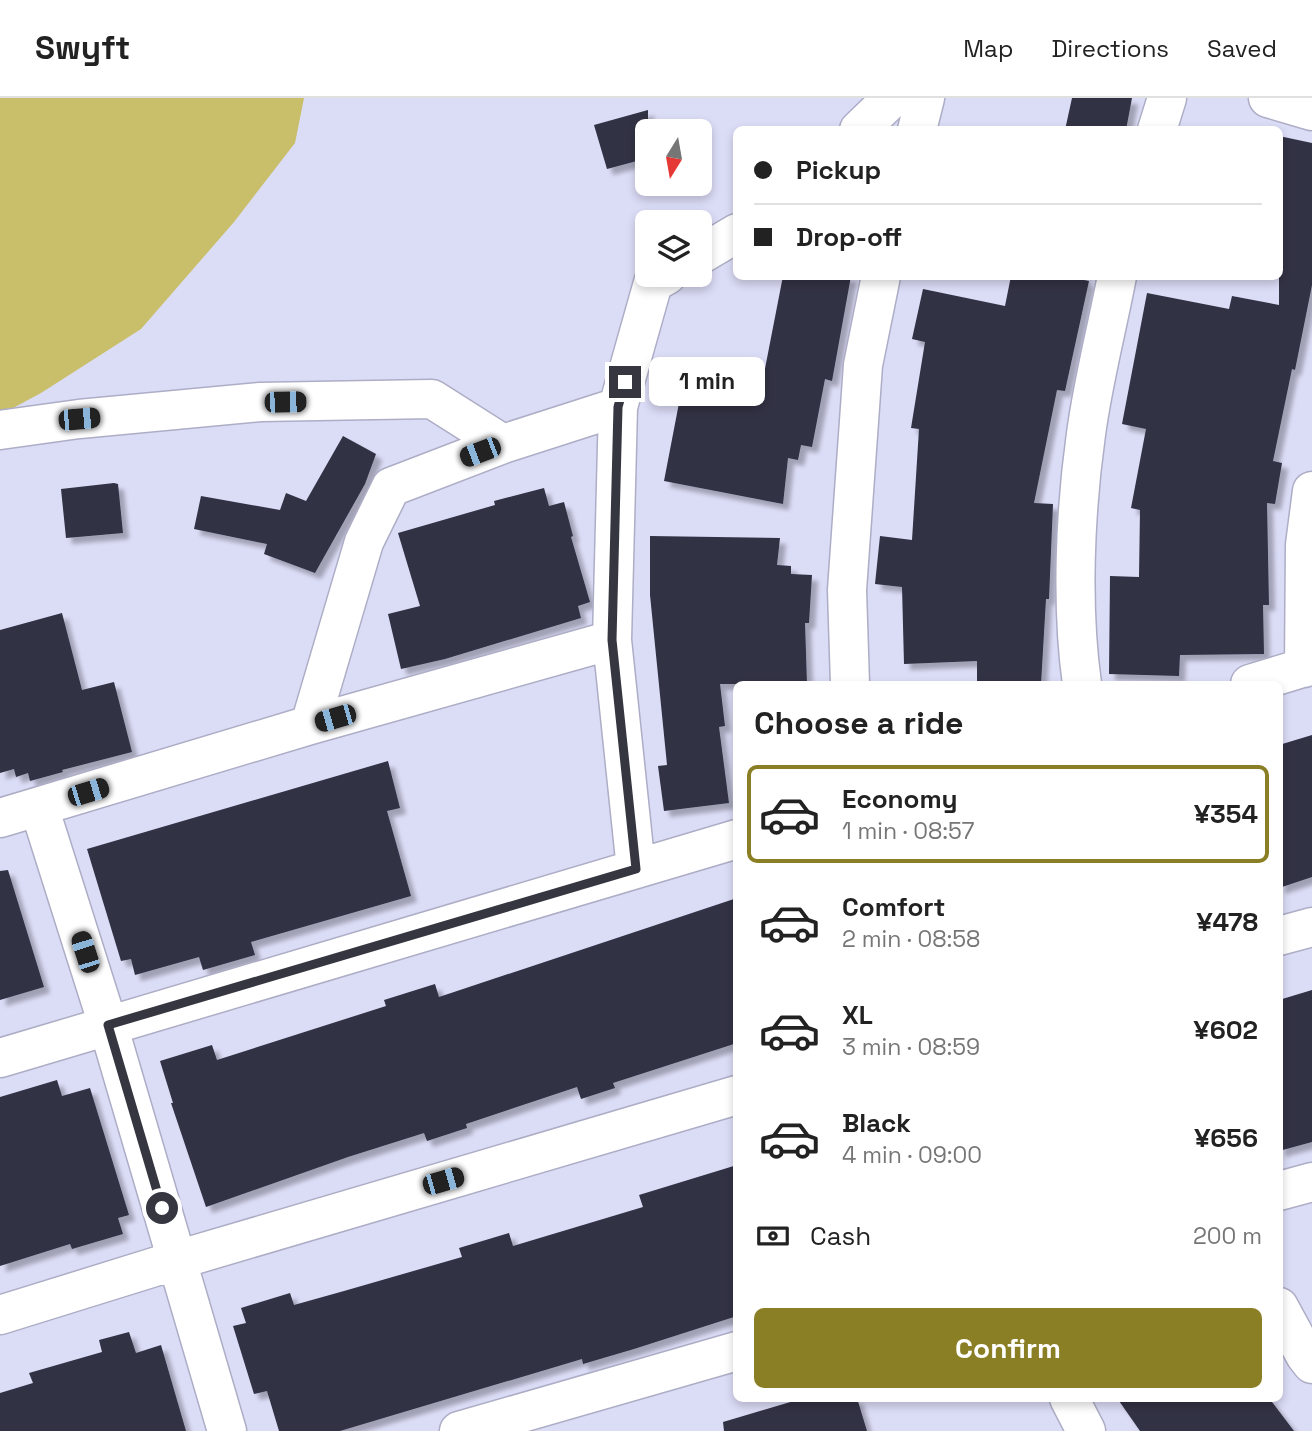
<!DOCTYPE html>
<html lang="en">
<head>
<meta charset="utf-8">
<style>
  :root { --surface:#fff; --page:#f6f6f6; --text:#222; --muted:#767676; --line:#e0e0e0; --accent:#8b7f26 }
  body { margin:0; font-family:"Space Grotesk",sans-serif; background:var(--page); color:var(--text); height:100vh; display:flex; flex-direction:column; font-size:26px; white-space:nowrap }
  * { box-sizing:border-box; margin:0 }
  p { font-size:23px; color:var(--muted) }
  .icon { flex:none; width:38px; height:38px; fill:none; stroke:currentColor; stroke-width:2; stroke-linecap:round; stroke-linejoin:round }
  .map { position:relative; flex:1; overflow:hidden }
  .panel { position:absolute; left:733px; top:583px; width:550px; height:721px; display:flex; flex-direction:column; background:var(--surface); border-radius:10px; box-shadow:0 4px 10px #0003 }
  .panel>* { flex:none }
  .banner { position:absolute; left:733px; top:28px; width:550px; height:154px; border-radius:10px; box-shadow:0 4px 10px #0003; display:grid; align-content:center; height:154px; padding:0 21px; background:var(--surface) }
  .needle { width:46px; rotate:191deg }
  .buttons { position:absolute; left:635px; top:21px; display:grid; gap:14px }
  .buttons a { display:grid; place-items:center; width:77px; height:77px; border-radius:10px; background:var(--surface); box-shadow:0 4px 10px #0003; font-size:35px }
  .end { position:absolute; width:32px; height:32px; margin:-16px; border:9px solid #353640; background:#fff; box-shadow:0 0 0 4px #fff }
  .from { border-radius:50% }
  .bubble { position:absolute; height:49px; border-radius:10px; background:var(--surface); box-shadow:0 4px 10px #0003; font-size:23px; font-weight:700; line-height:49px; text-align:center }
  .car { position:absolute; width:21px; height:42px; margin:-21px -10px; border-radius:9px; box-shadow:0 0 5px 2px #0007; background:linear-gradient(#222 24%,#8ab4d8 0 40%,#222 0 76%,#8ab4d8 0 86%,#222 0) }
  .banner b { display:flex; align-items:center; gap:24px; height:66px; font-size:26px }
  .banner b+b { border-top:2px solid var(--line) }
  .banner i { width:18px; height:18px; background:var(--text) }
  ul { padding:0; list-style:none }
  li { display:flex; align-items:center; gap:21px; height:98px; margin:0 14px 10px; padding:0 7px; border:4px solid transparent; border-radius:10px }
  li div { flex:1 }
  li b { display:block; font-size:26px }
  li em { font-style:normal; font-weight:700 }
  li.active { border-color:var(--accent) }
  li>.icon { width:63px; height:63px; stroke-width:1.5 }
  h2 { padding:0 21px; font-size:32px; line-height:84px }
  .pay { display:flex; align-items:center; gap:18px; height:77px; padding:0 21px; font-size:26px }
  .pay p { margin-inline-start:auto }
  .cta { display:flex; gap:14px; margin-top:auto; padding:14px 21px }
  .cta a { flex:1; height:80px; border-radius:10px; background:var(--accent); color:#fff; font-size:28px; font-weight:700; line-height:80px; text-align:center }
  header { display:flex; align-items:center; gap:42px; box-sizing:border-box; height:98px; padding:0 35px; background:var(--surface); border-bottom:2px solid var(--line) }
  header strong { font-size:33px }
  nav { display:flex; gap:38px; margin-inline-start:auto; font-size:24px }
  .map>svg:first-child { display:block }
</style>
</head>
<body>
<header>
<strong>Swyft</strong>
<nav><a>Map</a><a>Directions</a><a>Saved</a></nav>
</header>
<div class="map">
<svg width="1312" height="1333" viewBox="0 0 1312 1333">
  <defs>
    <filter id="shadow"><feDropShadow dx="6" dy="6" stdDeviation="2" flood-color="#0004"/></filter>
  </defs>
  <rect width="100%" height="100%" fill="#dbdcf6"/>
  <!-- green -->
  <path fill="#c9be69" d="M 0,0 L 304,0 L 295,45 L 234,124 L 141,231 L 41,295 L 0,317 Z"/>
  <!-- building -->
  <path fill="#313145" filter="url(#shadow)" d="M 1072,0 L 1132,0 L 1126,32 L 1065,32 Z
    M 648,12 L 648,60 L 607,71 L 594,27 Z
    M 1279,38 L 1312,45 L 1312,187 L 1295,272 L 1292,271 L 1273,363 L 1282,365 L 1275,406 L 1267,405 L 1269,507 L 1263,507 L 1264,556 L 1180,557 L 1179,578 L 1109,576 L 1110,478 L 1139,479 L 1140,412 L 1131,410 L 1146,331 L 1122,326 L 1147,195 L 1229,211 L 1232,198 L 1279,207 Z
    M 783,178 L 851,178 L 832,283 L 825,281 L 812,349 L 801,347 L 798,362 L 788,360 L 783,406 L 664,383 L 684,279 L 703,282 L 705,275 L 762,286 Z
    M 1011,178 L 1085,178 L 1084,182 L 1089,183 L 1065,293 L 1057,292 L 1034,405 L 1053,406 L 1049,501 L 1046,501 L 1041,586 L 977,586 L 977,563 L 904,566 L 902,489 L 875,486 L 880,438 L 912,442 L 919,331 L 911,330 L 925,244 L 912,241 L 923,191 L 1005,208 Z
    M 343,338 L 376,356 L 365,386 L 315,475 L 264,456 L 267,446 L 194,431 L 201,398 L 280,412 L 286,395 L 306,403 Z
    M 114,385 L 118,386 L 123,435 L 66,440 L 61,391 Z
    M 544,390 L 549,408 L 564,404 L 573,438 L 571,439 L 590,504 L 578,508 L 581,520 L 445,561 L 401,571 L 388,516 L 420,508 L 398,435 L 495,407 L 494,403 Z
    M 650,438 L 780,440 L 777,467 L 791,468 L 791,476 L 812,477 L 809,525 L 805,525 L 807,586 L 720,586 L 725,628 L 719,629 L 729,705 L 664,713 L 658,668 L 667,667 L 650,497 Z
    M 62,515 L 82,592 L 114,584 L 132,654 L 62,672 L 63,674 L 30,683 L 28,675 L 16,679 L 14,671 L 0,675 L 0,532 Z
    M 1312,637 L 1312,779 L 1279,790 L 1279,647 Z
    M 388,663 L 400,710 L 387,713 L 411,798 L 251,844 L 255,857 L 203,872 L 199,859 L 135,877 L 131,861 L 121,863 L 87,751 Z
    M 8,772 L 44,889 L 0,902 L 0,773 Z
    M 737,800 L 737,945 L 613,985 L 615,990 L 581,1001 L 577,989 L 466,1026 L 467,1030 L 427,1043 L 424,1035 L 348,1059 L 206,1109 L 171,1005 L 173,1005 L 160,963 L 212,947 L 217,962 L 386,908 L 384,902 L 435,886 L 439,899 Z
    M 1312,892 L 1312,1044 L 1279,1053 L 1279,902 Z
    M 57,982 L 62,998 L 90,990 L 129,1117 L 118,1120 L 123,1136 L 72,1151 L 70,1146 L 0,1168 L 0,999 Z
    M 737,1067 L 737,1218 L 634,1251 L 583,1266 L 582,1261 L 340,1333 L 279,1333 L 267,1293 L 254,1296 L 233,1228 L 246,1225 L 241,1210 L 290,1195 L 294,1207 L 344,1193 L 462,1159 L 459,1150 L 509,1135 L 513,1148 L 643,1109 L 639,1097 Z
    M 129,1234 L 136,1255 L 161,1247 L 186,1333 L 0,1333 L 0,1295 L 33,1285 L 29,1275 L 102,1254 L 99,1242 Z
    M 804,1300 L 857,1300 L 867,1333 L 724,1333 L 723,1324 Z
    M 1117,1300 L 1269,1300 L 1294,1333 L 1140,1333 Z"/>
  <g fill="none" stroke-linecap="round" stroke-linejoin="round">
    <defs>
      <path id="minor" d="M 1268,0 L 1312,13
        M 859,32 L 892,0
        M 917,32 L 925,0
        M 1157,32 L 1167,0
        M 700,157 L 737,135
        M 0,332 L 79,321 L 260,304 L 432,301 L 503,346
        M 1304,570 L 1305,447 L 1312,393
        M 850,586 L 847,492 L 863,267 L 881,178
        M 1082,586 C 1071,508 1075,414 1086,336 C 1093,283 1107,231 1117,178
        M 1250,586 L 1312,567
        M 310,627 L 364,444 L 391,389 L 503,346 L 618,309
        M 39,709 L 108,927 L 227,1333
        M 0,720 L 310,627 L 612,542
        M 636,771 L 612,542 L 618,309 L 653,185 L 667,177
        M 1279,838 L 1312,829
        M 0,960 L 737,741
        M 1279,1093 L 1312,1084
        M 1279,1209 L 1305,1257 L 1312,1266
        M 0,1217 L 177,1162 L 737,997
        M 1069,1300 L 1086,1333
        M 459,1333 L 737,1253"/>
    </defs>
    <!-- minor casing -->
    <use href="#minor" stroke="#adadc6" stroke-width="41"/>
    <!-- minor -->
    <use href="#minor" stroke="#fff" stroke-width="38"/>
  </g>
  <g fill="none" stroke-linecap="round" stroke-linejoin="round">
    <!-- route -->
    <path stroke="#353640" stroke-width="9" d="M 162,1110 L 108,927 L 636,771 L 612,542 L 618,309 L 625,284"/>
  </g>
</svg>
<div class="buttons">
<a><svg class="needle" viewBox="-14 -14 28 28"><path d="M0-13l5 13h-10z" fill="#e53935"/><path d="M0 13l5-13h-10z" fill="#767676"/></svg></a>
<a><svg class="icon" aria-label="layers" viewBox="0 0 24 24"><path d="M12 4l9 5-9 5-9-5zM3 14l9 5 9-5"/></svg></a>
</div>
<i class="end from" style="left:162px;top:1110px"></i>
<i class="end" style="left:625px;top:284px"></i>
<div class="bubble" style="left:649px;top:259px;width:116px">1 min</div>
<i class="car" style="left:285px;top:304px;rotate:89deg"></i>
<i class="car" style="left:79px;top:321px;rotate:85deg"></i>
<i class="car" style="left:480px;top:354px;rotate:249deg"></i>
<i class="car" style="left:335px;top:620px;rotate:254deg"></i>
<i class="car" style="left:88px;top:694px;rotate:73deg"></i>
<i class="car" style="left:85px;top:854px;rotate:342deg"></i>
<i class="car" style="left:443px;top:1083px;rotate:74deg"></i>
<div class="banner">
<b><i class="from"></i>Pickup</b>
<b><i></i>Drop-off</b>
</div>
<section class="panel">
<h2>Choose a ride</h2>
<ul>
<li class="active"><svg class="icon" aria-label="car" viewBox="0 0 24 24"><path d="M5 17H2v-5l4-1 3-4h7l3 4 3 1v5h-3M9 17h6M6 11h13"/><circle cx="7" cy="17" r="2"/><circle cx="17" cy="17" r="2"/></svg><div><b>Economy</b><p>1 min · 08:57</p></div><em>¥354</em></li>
<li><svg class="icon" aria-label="car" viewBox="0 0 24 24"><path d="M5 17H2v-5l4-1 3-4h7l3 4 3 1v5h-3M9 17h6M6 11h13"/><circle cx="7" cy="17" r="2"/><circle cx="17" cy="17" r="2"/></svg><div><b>Comfort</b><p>2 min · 08:58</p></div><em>¥478</em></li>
<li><svg class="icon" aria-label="car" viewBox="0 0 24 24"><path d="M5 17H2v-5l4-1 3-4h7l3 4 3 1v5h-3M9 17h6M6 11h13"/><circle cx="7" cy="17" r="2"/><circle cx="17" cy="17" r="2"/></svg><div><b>XL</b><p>3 min · 08:59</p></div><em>¥602</em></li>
<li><svg class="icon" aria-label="car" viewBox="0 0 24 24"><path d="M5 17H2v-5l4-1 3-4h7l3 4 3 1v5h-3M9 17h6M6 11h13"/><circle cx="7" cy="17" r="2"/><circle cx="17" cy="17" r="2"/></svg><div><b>Black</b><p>4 min · 09:00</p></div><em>¥656</em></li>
</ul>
<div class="pay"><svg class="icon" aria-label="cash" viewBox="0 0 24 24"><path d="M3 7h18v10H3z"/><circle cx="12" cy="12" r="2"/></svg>Cash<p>200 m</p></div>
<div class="cta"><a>Confirm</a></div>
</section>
</div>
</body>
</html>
